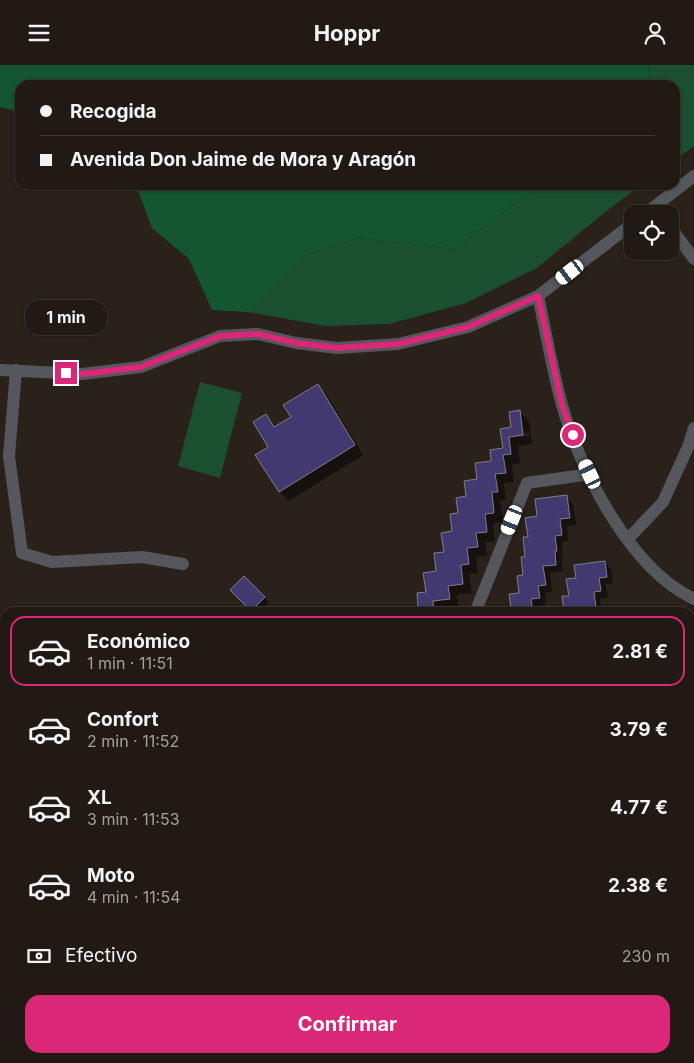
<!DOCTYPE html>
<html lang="es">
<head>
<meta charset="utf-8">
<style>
  :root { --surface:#201914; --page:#2d2622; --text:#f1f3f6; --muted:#a2a0a0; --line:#3d3834; --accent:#db2777 }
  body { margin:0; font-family:Inter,sans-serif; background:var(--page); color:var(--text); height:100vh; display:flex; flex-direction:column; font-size:19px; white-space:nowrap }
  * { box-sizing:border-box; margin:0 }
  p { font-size:16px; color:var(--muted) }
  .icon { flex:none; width:28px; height:28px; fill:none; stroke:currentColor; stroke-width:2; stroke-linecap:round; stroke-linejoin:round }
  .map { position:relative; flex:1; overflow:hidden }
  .details { position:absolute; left:0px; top:542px; width:695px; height:456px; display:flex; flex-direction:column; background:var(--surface); border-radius:15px 15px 0 0; box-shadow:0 1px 4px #0004,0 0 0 1px var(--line) }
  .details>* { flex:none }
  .top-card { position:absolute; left:15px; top:15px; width:665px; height:110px; border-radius:15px; box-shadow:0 1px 4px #0004,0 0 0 1px var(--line); display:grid; align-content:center; height:110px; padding:0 25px; background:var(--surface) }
  .tools { position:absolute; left:624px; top:140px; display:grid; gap:10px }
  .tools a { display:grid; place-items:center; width:55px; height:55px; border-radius:10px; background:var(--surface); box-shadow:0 1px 4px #0004,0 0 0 1px var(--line); font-size:25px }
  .end { position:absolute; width:22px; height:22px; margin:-11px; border:6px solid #db2777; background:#fff; box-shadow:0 0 0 2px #fff }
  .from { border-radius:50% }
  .bubble { position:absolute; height:35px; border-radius:15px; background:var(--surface); box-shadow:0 1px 4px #0004,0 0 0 1px var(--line); font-size:16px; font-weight:700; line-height:35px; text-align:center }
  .car { position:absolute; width:15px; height:30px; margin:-15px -8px; border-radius:6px; box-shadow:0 0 4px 1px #0007; background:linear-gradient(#fff 24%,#345 0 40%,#fff 0 76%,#345 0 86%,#fff 0) }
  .top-card b { display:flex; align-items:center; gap:18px; height:48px; font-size:19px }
  .top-card b+b { border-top:1px solid var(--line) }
  .top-card i { width:12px; height:12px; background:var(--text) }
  ul { padding:9px 0 0; list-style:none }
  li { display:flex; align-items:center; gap:15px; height:70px; margin:0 10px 8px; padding:0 15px; border:2px solid transparent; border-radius:15px }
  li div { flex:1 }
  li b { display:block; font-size:19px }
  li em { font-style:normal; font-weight:700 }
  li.current { border-color:var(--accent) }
  li>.icon { width:45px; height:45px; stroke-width:1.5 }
  .pay { display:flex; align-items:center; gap:12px; height:55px; padding:0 25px; font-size:19px }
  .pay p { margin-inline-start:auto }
  .primary-button { display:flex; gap:10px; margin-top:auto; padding:10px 25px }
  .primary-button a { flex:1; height:58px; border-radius:15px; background:var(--accent); color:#fff; font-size:20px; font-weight:700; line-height:58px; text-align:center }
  header { display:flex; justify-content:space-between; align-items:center; height:65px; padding:0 25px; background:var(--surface); font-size:22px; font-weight:700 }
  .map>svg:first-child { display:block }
</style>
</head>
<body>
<header><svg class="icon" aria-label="menu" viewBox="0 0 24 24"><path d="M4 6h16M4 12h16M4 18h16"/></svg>Hoppr<svg class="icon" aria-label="person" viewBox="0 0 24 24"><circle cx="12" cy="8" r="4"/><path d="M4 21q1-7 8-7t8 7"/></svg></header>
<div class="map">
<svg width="694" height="998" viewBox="0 0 694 998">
  <rect width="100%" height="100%" fill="#2a211b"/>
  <!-- green -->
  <path fill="#1a4f30" d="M 648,0 L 694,0 L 694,81 L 675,95 L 675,20 L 650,20 Z
    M 540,120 L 641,120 L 604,148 L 537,203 L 466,238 L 389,259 L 325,261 L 248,247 L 306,190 L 358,173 L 455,184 Z
    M 200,317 L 242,328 L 220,413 L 178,401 Z
    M 217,994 L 317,994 L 315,998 L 210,998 Z"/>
  <!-- forest -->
  <path fill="#135631" d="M 0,0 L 648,0 L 650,20 L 20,20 L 20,47 L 0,42 Z
    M 136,120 L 540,120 L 455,184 L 358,173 L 306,190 L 248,247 L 212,245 L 189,194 L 152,163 Z
    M 317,994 L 544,994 L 545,998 L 315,998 Z"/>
  <!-- shadow -->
  <path fill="#0007" fill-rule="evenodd" d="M 318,321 L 327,330 L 363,390 L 289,436 L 280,427 L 257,390 L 270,382 L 266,351 L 276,362 L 292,352 Z
    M 519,347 L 529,356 L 532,379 L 518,381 L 520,398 L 512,399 L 514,417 L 504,418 L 506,435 L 500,436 L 503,457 L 493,458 L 495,476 L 485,477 L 487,491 L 476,492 L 478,508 L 469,509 L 472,528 L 457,530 L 458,543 L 442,545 L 442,548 L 407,548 L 420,543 L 437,507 L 467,432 L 478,415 L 504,384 L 501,365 L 513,363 ZM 529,368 L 530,370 L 520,372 L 520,369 Z
    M 566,432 L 573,439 L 576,460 L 567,461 L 568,476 L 562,477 L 563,493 L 561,493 L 563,506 L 550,508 L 552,527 L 545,528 L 546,540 L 538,541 L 539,548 L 504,548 L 512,544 L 520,529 L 529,473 L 539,452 Z
    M 604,497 L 611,504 L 613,518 L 605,519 L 608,533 L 600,534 L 602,548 L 566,548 L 577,514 Z
    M 244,513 L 269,537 L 259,548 L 254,548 L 232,525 Z
    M 690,594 L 694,594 L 694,628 L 690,628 Z
    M 690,700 L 694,704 L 694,804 L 690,804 Z
    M 694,914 L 694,975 L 690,978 L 690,916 Z
    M 598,994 L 667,994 L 664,998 L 595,998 Z"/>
  <!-- building -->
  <path fill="#413970" stroke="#7f7f8b" d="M 318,319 L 355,380 L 279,427 L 255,390 L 268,382 L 253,357 L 266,349 L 274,362 L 291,352 L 283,340 Z
    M 520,345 L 523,370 L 509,372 L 511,389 L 503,390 L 506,408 L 495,409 L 498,427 L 492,427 L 494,448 L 485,449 L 487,467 L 476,468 L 478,482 L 467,483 L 469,499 L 461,500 L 463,519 L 448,521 L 450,534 L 433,536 L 434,548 L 406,548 L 405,543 L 418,542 L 417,528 L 426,527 L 423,508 L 436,506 L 434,488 L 444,487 L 441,468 L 452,466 L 450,449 L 458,448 L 456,433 L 466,431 L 464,416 L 477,414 L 475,398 L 491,396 L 490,385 L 503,383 L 500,364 L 511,362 L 509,347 Z
    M 567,430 L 570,453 L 560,454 L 562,470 L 555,471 L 557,486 L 555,486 L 556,500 L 543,501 L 546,520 L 538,521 L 540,533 L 531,534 L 533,548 L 503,548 L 503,544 L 511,543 L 509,529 L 519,528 L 517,511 L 523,510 L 521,492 L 525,492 L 523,472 L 528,472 L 525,453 L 537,451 L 535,434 Z
    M 605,496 L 607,512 L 599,513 L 601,526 L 594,527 L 596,542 L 589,543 L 589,548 L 564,548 L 562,531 L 569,531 L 566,514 L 576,513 L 574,500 Z
    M 244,511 L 265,532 L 251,546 L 230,525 Z
    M 690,592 L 694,592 L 694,624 L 690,624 Z
    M 690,730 L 694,730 L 694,797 L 690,797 Z
    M 694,912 L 694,961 L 690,963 L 690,914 Z
    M 596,994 L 650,994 L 646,998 L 594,998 Z"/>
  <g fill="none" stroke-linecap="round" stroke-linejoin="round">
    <!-- minor -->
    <path stroke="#56575c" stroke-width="12" d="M 645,149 L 694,111
      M 670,171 L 674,167 L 694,194
      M 538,231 C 546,267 552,304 562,340 C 581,406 629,503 694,534
      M 0,305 L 82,309 L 141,302 L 220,271 L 258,269 L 296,278 L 337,283 L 398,279 L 468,262 L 538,231 L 632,159
      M 16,305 L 9,391 L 22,488 L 52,497 L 142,492 L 183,499
      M 628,474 L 663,437 L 688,382 L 694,363
      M 475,548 L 527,418 L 590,409
      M 0,704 L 5,705
      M 690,836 L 694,837
      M 0,852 L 5,849
      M 178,998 L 186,994"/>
  </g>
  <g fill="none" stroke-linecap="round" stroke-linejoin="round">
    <!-- route -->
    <path stroke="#db2777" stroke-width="6" d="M 66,308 L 82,309 L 141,302 L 220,271 L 258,269 L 296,278 L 337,283 L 398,279 L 468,262 L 538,231 L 562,340 L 573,370"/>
  </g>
</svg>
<div class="tools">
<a><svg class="icon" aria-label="locate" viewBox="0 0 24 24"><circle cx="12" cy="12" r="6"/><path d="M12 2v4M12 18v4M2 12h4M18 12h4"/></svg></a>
</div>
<i class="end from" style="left:573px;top:370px"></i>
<i class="end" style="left:66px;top:308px"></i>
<div class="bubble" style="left:25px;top:235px;width:82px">1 min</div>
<i class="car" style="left:570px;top:207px;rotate:233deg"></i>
<i class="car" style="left:590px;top:409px;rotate:335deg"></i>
<i class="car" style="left:512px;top:455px;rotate:202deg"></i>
<div class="top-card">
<b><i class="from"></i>Recogida</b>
<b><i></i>Avenida Don Jaime de Mora y Aragón</b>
</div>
<section class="details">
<ul>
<li class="current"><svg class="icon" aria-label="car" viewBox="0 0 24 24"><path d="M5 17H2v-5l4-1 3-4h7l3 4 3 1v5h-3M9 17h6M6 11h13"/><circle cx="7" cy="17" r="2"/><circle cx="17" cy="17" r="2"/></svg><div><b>Económico</b><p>1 min · 11:51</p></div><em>2.81 €</em></li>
<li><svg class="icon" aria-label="car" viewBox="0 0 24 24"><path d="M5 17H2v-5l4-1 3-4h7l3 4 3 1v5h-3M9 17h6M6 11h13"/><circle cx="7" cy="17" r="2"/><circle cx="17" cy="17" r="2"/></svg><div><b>Confort</b><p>2 min · 11:52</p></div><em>3.79 €</em></li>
<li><svg class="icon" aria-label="car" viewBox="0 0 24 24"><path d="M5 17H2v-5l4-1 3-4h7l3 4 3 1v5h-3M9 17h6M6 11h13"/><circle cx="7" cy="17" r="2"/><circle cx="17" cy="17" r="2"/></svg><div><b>XL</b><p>3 min · 11:53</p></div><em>4.77 €</em></li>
<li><svg class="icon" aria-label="car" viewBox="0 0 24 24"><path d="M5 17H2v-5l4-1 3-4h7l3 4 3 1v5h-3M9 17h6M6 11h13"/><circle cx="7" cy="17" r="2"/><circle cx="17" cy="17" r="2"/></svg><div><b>Moto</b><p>4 min · 11:54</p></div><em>2.38 €</em></li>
</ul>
<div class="pay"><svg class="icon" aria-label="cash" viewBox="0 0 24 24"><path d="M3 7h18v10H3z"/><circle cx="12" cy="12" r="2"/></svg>Efectivo<p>230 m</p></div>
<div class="primary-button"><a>Confirmar</a></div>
</section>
</div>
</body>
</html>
